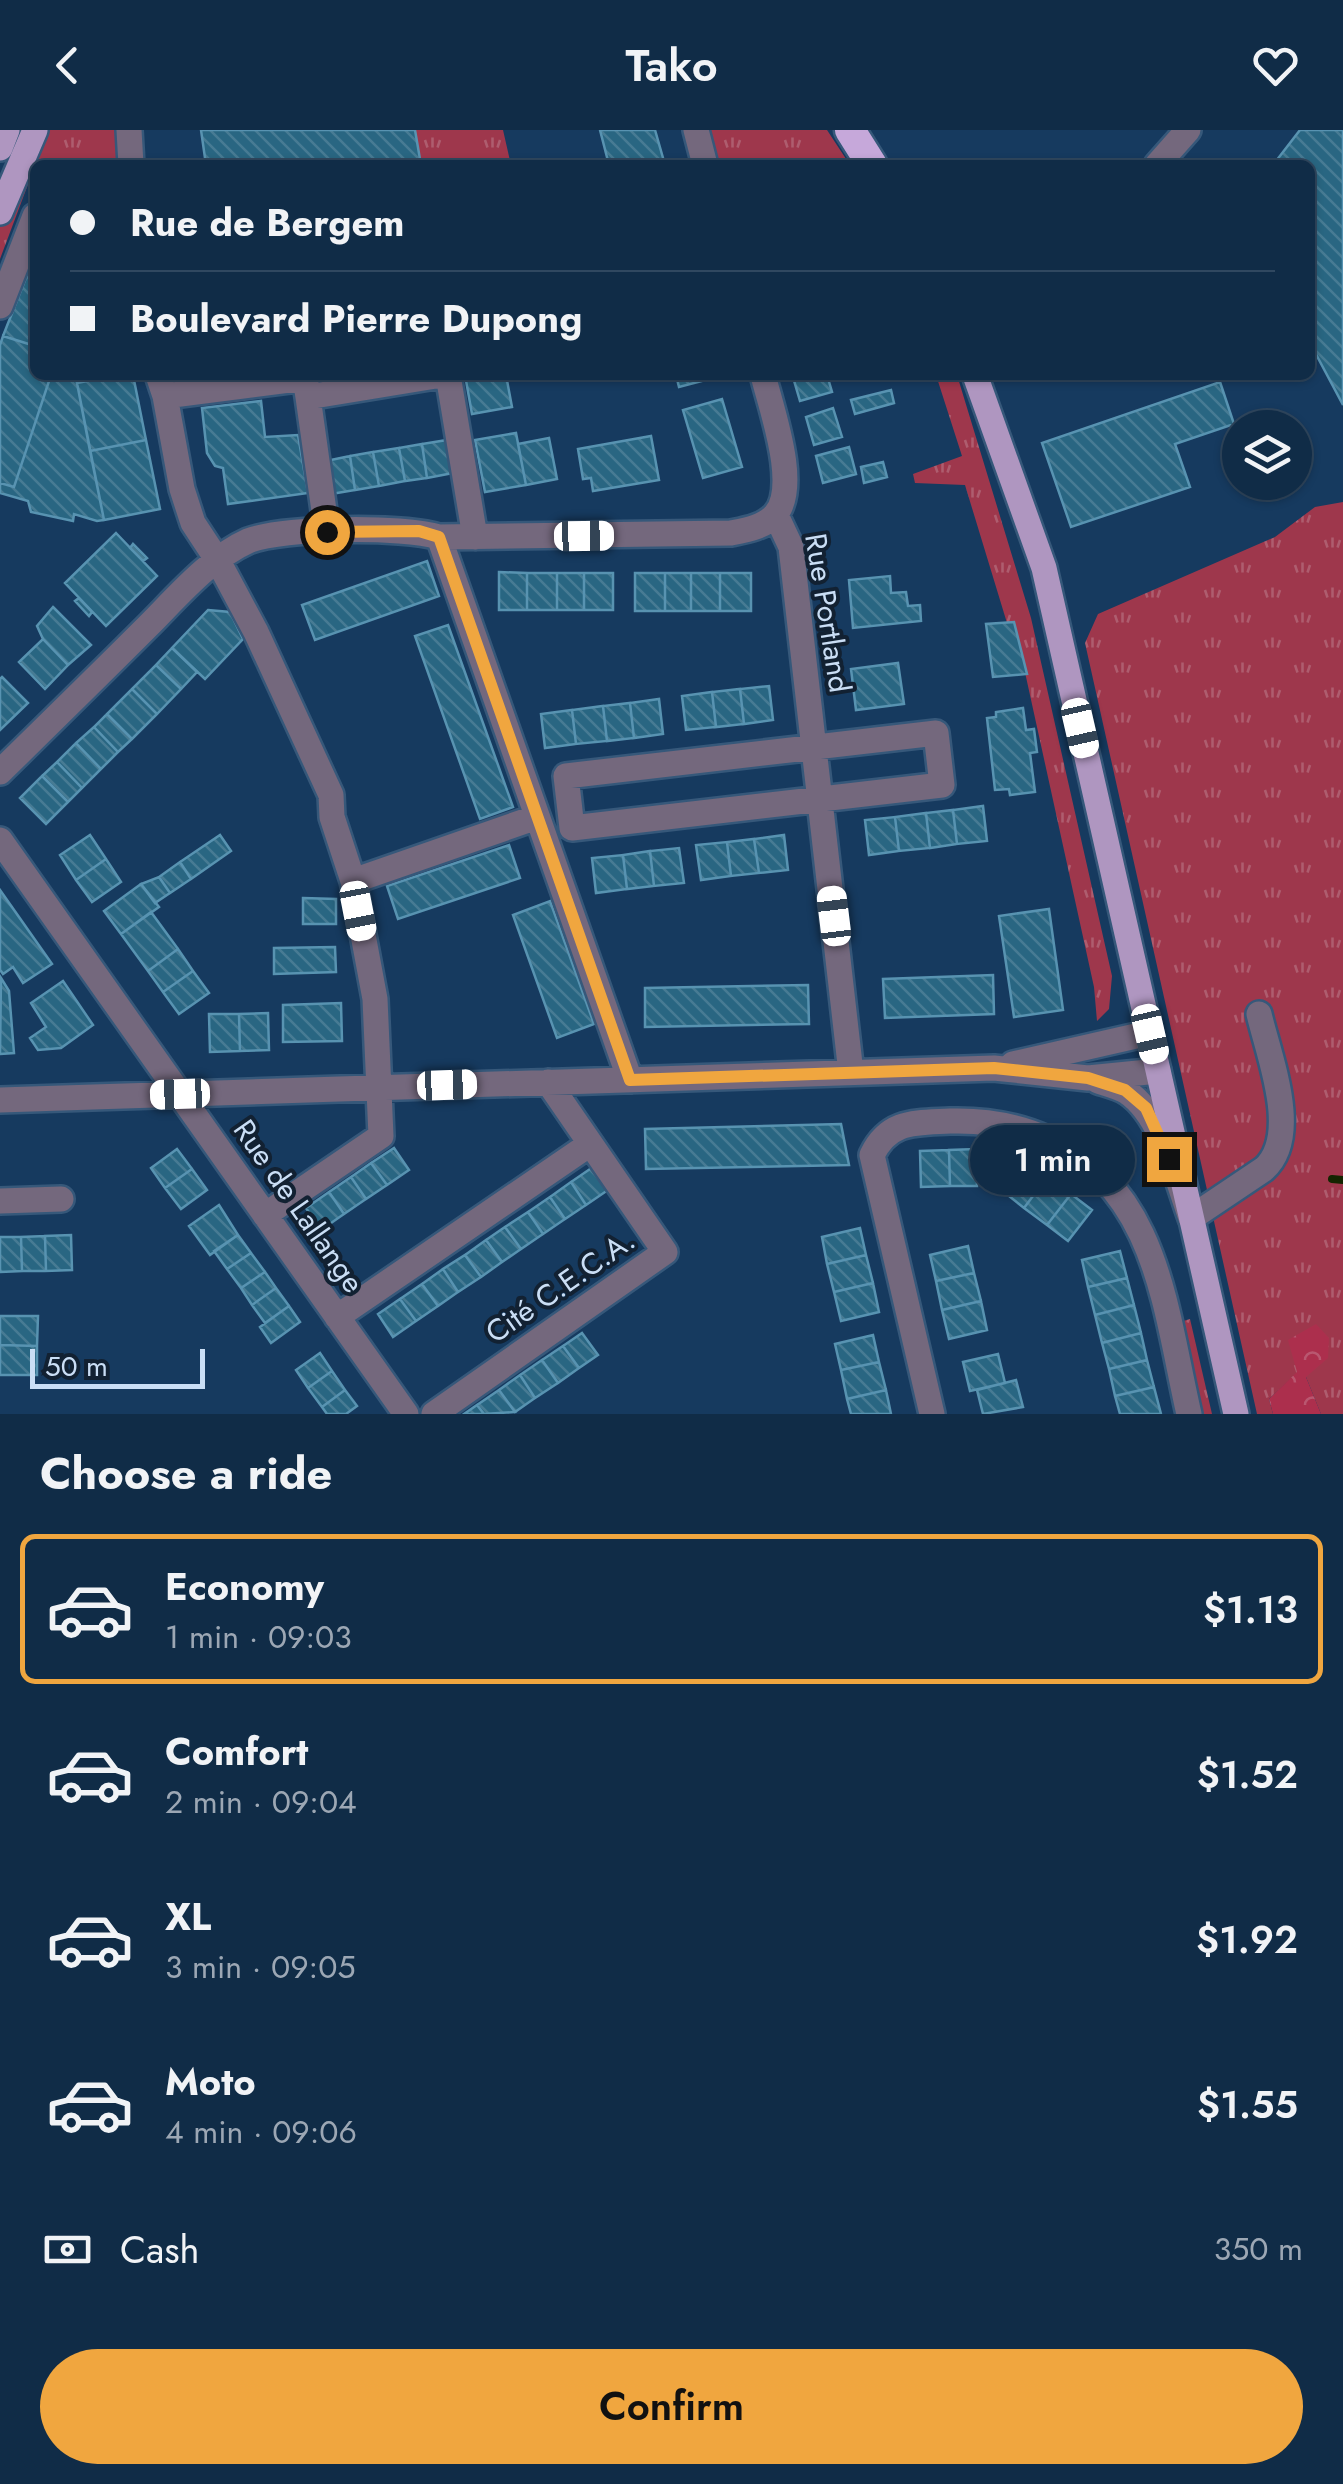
<!DOCTYPE html>
<html lang="en">
<head>
<meta charset="utf-8">
<style>
  :root { --surface:#102c47; --page:#1e3852; --text:#f1f3f6; --muted:#9ca7b4; --line:#304860; --accent:#f0a63f }
  body { margin:0; font-family:Jost,sans-serif; background:var(--page); color:var(--text); height:100vh; display:flex; flex-direction:column; font-size:38px; white-space:nowrap }
  * { box-sizing:border-box; margin:0 }
  p { font-size:32px; color:var(--muted) }
  .icon { flex:none; width:55px; height:55px; fill:none; stroke:currentColor; stroke-width:2; stroke-linecap:round; stroke-linejoin:round }
  .map { position:relative; height:1284px; overflow:hidden }
  .sheet { display:flex; flex-direction:column; background:var(--surface); flex:1 }
  .sheet>* { flex:none }
  .top-card { position:absolute; left:30px; top:30px; width:1285px; height:220px; border-radius:15px; box-shadow:0 2px 8px #0004,0 0 0 2px var(--line); display:grid; align-content:center; height:220px; padding:0 40px; background:var(--surface) }
  .fabs { position:absolute; left:1222px; top:280px; display:grid; gap:20px }
  .fabs a { display:grid; place-items:center; width:90px; height:90px; border-radius:50%; background:var(--surface); box-shadow:0 2px 8px #0004,0 0 0 2px var(--line); font-size:50px }
  .scale { position:absolute; left:30px; bottom:25px; width:175px; box-sizing:border-box; padding-left:10px; border:5px solid #cadef5; border-top:0; font-size:28px; line-height:35px; white-space:nowrap; color:#cadef5; -webkit-text-stroke:8px #122132; paint-order:stroke }
  .end { position:absolute; width:45px; height:45px; margin:-22px; border:12px solid #f0a63f; background:#111; box-shadow:0 0 0 5px #111 }
  .from { border-radius:50% }
  .bubble { position:absolute; height:70px; border-radius:35px; background:var(--surface); box-shadow:0 2px 8px #0004,0 0 0 2px var(--line); font-size:32px; font-weight:600; line-height:70px; text-align:center }
  .car { position:absolute; width:30px; height:60px; margin:-30px -15px; border-radius:12px; box-shadow:0 0 8px 2px #0007; background:linear-gradient(#fff 24%,#345 0 40%,#fff 0 76%,#345 0 86%,#fff 0) }
  .top-card b { display:flex; align-items:center; gap:35px; height:95px; font-size:38px }
  .top-card b+b { border-top:2px solid var(--line) }
  .top-card i { width:25px; height:25px; background:var(--text) }
  ul { padding:0; list-style:none }
  li { display:flex; align-items:center; gap:30px; height:150px; margin:0 20px 15px; padding:0 20px; border:5px solid transparent; border-radius:15px }
  li div { flex:1 }
  li b { display:block; font-size:38px }
  li em { font-style:normal; font-weight:600 }
  li.current { border-color:var(--accent) }
  li>.icon { width:90px; height:90px; stroke-width:1.5 }
  h2 { padding:0 40px; font-size:45px; line-height:120px }
  .pay { display:flex; align-items:center; gap:25px; height:110px; padding:0 40px; font-size:38px }
  .pay p { margin-inline-start:auto }
  .action { display:flex; gap:20px; margin-top:auto; padding:20px 40px }
  .action a { flex:1; height:115px; border-radius:60px; background:var(--accent); color:#111; font-size:40px; font-weight:600; line-height:115px; text-align:center }
  header { display:flex; justify-content:space-between; align-items:center; height:130px; padding:0 40px; background:var(--surface); font-size:45px; font-weight:600 }
  .map>svg:first-child { display:block }
</style>
</head>
<body>
<header><svg class="icon" aria-label="back" viewBox="0 0 24 24"><path d="M15 5l-7 7 7 7"/></svg>Tako<svg class="icon" aria-label="heart" viewBox="0 0 24 24"><path d="M12 20l-8-8c-3-5 5-10 8-4 3-6 11-1 8 4z"/></svg></header>
<div class="map">
<svg width="1343" height="1284" viewBox="0 0 1343 1284">
  <defs>
    <pattern id="grass-tufts" width="24" height="20" patternUnits="userSpaceOnUse" patternTransform="scale(2.5)"><rect width="24" height="20" fill="#9e374c"/><path d="M3 7l-1-3M5 7V3M7 7l1-3M15 17l-1-3M17 17v-4M19 17l1-3" fill="none" stroke="#ae5d6f"/></pattern>
    <pattern id="forest-crowns" width="20" height="18" patternUnits="userSpaceOnUse" patternTransform="scale(2.5)"><rect width="20" height="18" fill="#ac2f4d"/><path d="M2 6a3 3 0 1 1 6 0M12 15a3 3 0 1 1 6 0" fill="none" stroke="#b95770"/></pattern>
    <pattern id="building-back-hatch" width="6" height="6" patternUnits="userSpaceOnUse" patternTransform="scale(2.5)"><rect width="6" height="6" fill="#296682"/><path d="M-1 5l2 2M0 0l6 6M5-1l2 2" fill="none" stroke="#477b94"/></pattern>
  </defs>
  <rect width="100%" height="100%" fill="#163a5f"/>
  <!-- grass -->
  <path fill="url(#grass-tufts)" d="M 35,0 L 129,0 L 131,27 L 35,35 L 35,42 L 30,49 L 0,129 L 0,82 Z
    M 415,0 L 503,0 L 511,35 L 421,35 Z
    M 696,0 L 827,0 L 850,35 L 705,35 Z
    M 936,245 L 957,245 L 1031,488 L 1112,846 L 1109,879 L 1097,891 L 1094,857 L 1014,492 L 1007,493 L 965,355 L 915,353 L 913,344 L 962,326 Z
    M 1343,372 L 1343,1284 L 1321,1284 L 1306,1247 L 1297,1243 L 1269,1269 L 1273,1284 L 1257,1284 L 1085,513 L 1098,484 L 1275,407 L 1315,377 Z
    M 1190,1189 L 1212,1284 L 1200,1284 L 1180,1192 Z"/>
  <!-- forest -->
  <path fill="url(#forest-crowns)" d="M 1316,1194 L 1329,1208 L 1328,1228 L 1306,1247 L 1321,1284 L 1273,1284 L 1269,1269 L 1297,1242 L 1288,1210 Z"/>
  <g fill="none" stroke-linecap="round" stroke-linejoin="round">
    <!-- stream -->
    <path stroke="#142501" stroke-width="8" d="M 1332,1049 L 1343,1050"/>
  </g>
  <!-- building -->
  <path fill="url(#building-back-hatch)" stroke="#5893b1" stroke-width="2.5" d="M 201,0 L 415,0 L 421,35 L 206,35 Z
    M 600,0 L 655,0 L 665,35 L 609,35 Z
    M 1300,0 L 1343,0 L 1343,275 L 1310,213 L 1310,35 L 1273,35 Z
    M 35,125 L 35,216 L 3,206 Z
    M 3,206 L 35,216 L 35,245 L 51,245 L 14,357 L 0,353 L 0,215 Z
    M 51,245 L 119,245 L 77,253 L 104,390 L 97,391 L 74,384 L 73,391 L 31,382 L 28,371 L 0,363 L 0,353 L 14,357 Z
    M 119,245 L 133,245 L 146,310 L 90,321 L 77,253 Z
    M 465,245 L 506,245 L 512,277 L 472,284 Z
    M 676,245 L 717,245 L 717,247 L 679,257 Z
    M 800,245 L 827,245 L 832,262 L 800,271 L 793,247 Z
    M 1220,252 L 1234,294 L 1175,314 L 1190,357 L 1071,397 L 1042,313 Z
    M 891,260 L 894,273 L 855,284 L 851,270 Z
    M 722,269 L 742,337 L 703,348 L 683,280 Z
    M 261,271 L 265,307 L 298,305 L 308,363 L 228,374 L 223,338 L 215,336 L 207,323 L 202,278 Z
    M 833,278 L 842,307 L 814,315 L 806,287 Z
    M 516,303 L 526,355 L 485,362 L 475,310 Z
    M 651,306 L 659,350 L 593,361 L 591,348 L 583,349 L 578,319 Z
    M 549,308 L 557,349 L 526,355 L 518,314 Z
    M 146,310 L 160,379 L 104,390 L 90,321 Z
    M 447,310 L 453,343 L 427,348 L 422,314 Z
    M 422,314 L 427,348 L 405,351 L 399,318 Z
    M 849,317 L 856,344 L 823,353 L 816,326 Z
    M 399,318 L 405,351 L 379,356 L 373,322 Z
    M 373,322 L 379,356 L 355,360 L 350,326 Z
    M 350,326 L 355,360 L 331,364 L 326,331 Z
    M 883,332 L 887,347 L 864,353 L 861,337 Z
    M 116,403 L 157,446 L 106,496 L 65,453 Z
    M 133,414 L 147,428 L 143,431 L 130,418 Z
    M 427,431 L 439,466 L 315,510 L 302,475 Z
    M 499,442 L 527,443 L 527,480 L 499,480 Z
    M 527,443 L 557,443 L 557,480 L 527,480 Z
    M 557,443 L 584,443 L 584,480 L 557,480 Z
    M 584,443 L 613,443 L 613,480 L 584,480 Z
    M 635,443 L 665,443 L 665,481 L 635,481 Z
    M 665,443 L 691,443 L 691,481 L 665,481 Z
    M 691,443 L 720,443 L 720,481 L 691,481 Z
    M 720,443 L 751,443 L 751,481 L 720,481 Z
    M 890,446 L 891,463 L 906,462 L 908,476 L 920,475 L 921,491 L 853,498 L 849,450 Z
    M 79,468 L 92,482 L 89,486 L 75,471 Z
    M 53,477 L 91,515 L 68,535 L 43,509 L 37,496 Z
    M 208,480 L 230,482 L 243,509 L 205,549 L 172,518 Z
    M 1014,492 L 1027,544 L 993,547 L 986,494 Z
    M 448,495 L 513,677 L 480,689 L 415,506 Z
    M 43,509 L 68,535 L 45,559 L 19,532 Z
    M 172,518 L 197,542 L 181,559 L 156,535 Z
    M 898,533 L 904,574 L 856,580 L 851,539 Z
    M 156,535 L 181,559 L 157,584 L 132,559 Z
    M 2,547 L 28,573 L 0,600 L 0,549 Z
    M 769,556 L 773,590 L 744,594 L 740,559 Z
    M 132,559 L 157,584 L 132,609 L 107,584 Z
    M 740,559 L 744,594 L 716,597 L 712,562 Z
    M 712,562 L 716,597 L 686,600 L 682,566 Z
    M 659,569 L 663,604 L 634,608 L 630,573 Z
    M 630,573 L 634,608 L 607,611 L 603,576 Z
    M 603,576 L 607,611 L 576,614 L 572,580 Z
    M 1023,578 L 1026,600 L 1034,599 L 1037,622 L 1030,623 L 1035,662 L 1010,665 L 1009,659 L 995,660 L 987,588 L 996,587 L 996,582 Z
    M 572,580 L 576,614 L 545,618 L 541,584 Z
    M 107,584 L 132,609 L 118,622 L 94,597 Z
    M 94,597 L 118,622 L 101,639 L 76,613 Z
    M 76,613 L 101,639 L 82,658 L 57,632 Z
    M 57,632 L 82,658 L 68,672 L 42,646 Z
    M 42,646 L 68,672 L 46,694 L 20,668 Z
    M 983,676 L 987,711 L 957,714 L 953,680 Z
    M 953,680 L 957,714 L 930,718 L 926,683 Z
    M 926,683 L 930,718 L 899,721 L 895,687 Z
    M 895,687 L 899,721 L 869,725 L 865,690 Z
    M 90,705 L 106,729 L 76,750 L 60,725 Z
    M 220,705 L 231,721 L 191,749 L 180,732 Z
    M 784,705 L 788,740 L 759,743 L 754,709 Z
    M 754,709 L 759,743 L 731,746 L 727,712 Z
    M 727,712 L 731,746 L 701,750 L 696,715 Z
    M 509,715 L 520,748 L 398,789 L 387,756 Z
    M 679,718 L 684,753 L 654,756 L 650,721 Z
    M 650,721 L 654,756 L 627,759 L 623,725 Z
    M 623,725 L 627,759 L 596,763 L 592,728 Z
    M 106,729 L 121,752 L 92,772 L 76,750 Z
    M 180,732 L 191,749 L 170,763 L 159,747 Z
    M 159,747 L 170,763 L 155,773 L 141,754 Z
    M 141,754 L 159,777 L 121,804 L 104,781 Z
    M 0,760 L 52,834 L 23,853 L 13,837 L 3,844 L 0,840 Z
    M 303,768 L 336,769 L 336,794 L 303,794 Z
    M 550,771 L 594,894 L 557,908 L 513,785 Z
    M 1049,779 L 1063,880 L 1014,887 L 999,786 Z
    M 151,782 L 178,819 L 148,841 L 121,804 Z
    M 335,817 L 336,842 L 274,844 L 274,818 Z
    M 178,819 L 193,841 L 163,862 L 148,841 Z
    M 193,841 L 209,863 L 179,884 L 163,862 Z
    M 993,845 L 994,884 L 885,888 L 883,849 Z
    M 1,848 L 9,861 L 14,923 L 0,924 Z
    M 63,851 L 93,895 L 61,918 L 38,920 L 30,908 L 46,897 L 31,873 Z
    M 808,855 L 809,894 L 645,897 L 645,858 Z
    M 341,873 L 342,911 L 283,912 L 283,875 Z
    M 268,883 L 269,920 L 240,921 L 239,884 Z
    M 209,884 L 239,884 L 240,921 L 210,922 Z
    M 841,994 L 849,1035 L 646,1039 L 645,999 Z
    M 394,1018 L 409,1040 L 387,1055 L 371,1033 Z
    M 177,1019 L 192,1039 L 165,1058 L 151,1038 Z
    M 976,1019 L 977,1056 L 950,1056 L 949,1020 Z
    M 949,1020 L 950,1056 L 921,1057 L 920,1021 Z
    M 1023,1027 L 1048,1046 L 1024,1078 L 999,1058 Z
    M 371,1033 L 387,1055 L 366,1069 L 351,1047 Z
    M 593,1037 L 608,1060 L 586,1075 L 571,1052 Z
    M 192,1039 L 207,1060 L 181,1079 L 165,1058 Z
    M 1048,1046 L 1071,1064 L 1047,1095 L 1024,1078 Z
    M 351,1047 L 366,1069 L 344,1084 L 329,1062 Z
    M 571,1052 L 586,1075 L 565,1089 L 550,1067 Z
    M 329,1062 L 344,1084 L 321,1100 L 306,1078 Z
    M 1071,1064 L 1092,1080 L 1068,1111 L 1047,1095 Z
    M 550,1067 L 565,1089 L 543,1104 L 528,1082 Z
    M 219,1075 L 238,1105 L 210,1125 L 189,1096 Z
    M 528,1082 L 543,1104 L 521,1119 L 505,1097 Z
    M 505,1097 L 521,1119 L 502,1132 L 486,1110 Z
    M 860,1098 L 866,1125 L 827,1134 L 822,1107 Z
    M 71,1105 L 72,1140 L 46,1141 L 45,1106 Z
    M 238,1105 L 251,1123 L 227,1139 L 214,1121 Z
    M 45,1106 L 46,1141 L 22,1141 L 21,1107 Z
    M 0,1107 L 21,1107 L 22,1141 L 0,1142 Z
    M 486,1110 L 502,1132 L 481,1147 L 465,1125 Z
    M 968,1116 L 974,1143 L 936,1151 L 930,1125 Z
    M 1120,1121 L 1127,1148 L 1088,1157 L 1082,1130 Z
    M 251,1123 L 265,1142 L 241,1158 L 227,1139 Z
    M 465,1125 L 481,1147 L 458,1162 L 443,1139 Z
    M 866,1125 L 873,1153 L 834,1162 L 827,1134 Z
    M 443,1139 L 458,1162 L 438,1176 L 422,1154 Z
    M 265,1142 L 276,1158 L 252,1175 L 241,1158 Z
    M 974,1143 L 981,1171 L 942,1180 L 936,1151 Z
    M 1127,1148 L 1134,1175 L 1095,1185 L 1088,1157 Z
    M 873,1153 L 879,1182 L 841,1191 L 834,1162 Z
    M 422,1154 L 438,1176 L 416,1191 L 400,1169 Z
    M 276,1158 L 289,1176 L 265,1193 L 252,1175 Z
    M 400,1169 L 416,1191 L 393,1207 L 378,1184 Z
    M 981,1171 L 987,1200 L 949,1209 L 942,1180 Z
    M 1134,1175 L 1141,1203 L 1102,1213 L 1095,1185 Z
    M 289,1176 L 300,1192 L 271,1213 L 260,1197 Z
    M 0,1186 L 38,1186 L 37,1216 L 0,1215 Z
    M 582,1203 L 598,1225 L 579,1238 L 563,1216 Z
    M 1141,1203 L 1147,1230 L 1109,1239 L 1102,1213 Z
    M 873,1205 L 879,1232 L 841,1240 L 835,1214 Z
    M 0,1215 L 37,1216 L 37,1245 L 0,1245 Z
    M 563,1216 L 579,1238 L 558,1253 L 542,1230 Z
    M 320,1223 L 332,1241 L 308,1258 L 296,1240 Z
    M 998,1224 L 1005,1253 L 970,1261 L 963,1232 Z
    M 542,1230 L 558,1253 L 535,1268 L 520,1245 Z
    M 1147,1230 L 1154,1257 L 1115,1266 L 1109,1239 Z
    M 879,1232 L 886,1260 L 847,1269 L 841,1240 Z
    M 332,1241 L 345,1260 L 322,1277 L 308,1258 Z
    M 520,1245 L 535,1268 L 515,1282 L 499,1260 Z
    M 1016,1250 L 1023,1277 L 983,1284 L 977,1260 Z
    M 1154,1257 L 1161,1284 L 1120,1284 L 1115,1266 Z
    M 345,1260 L 357,1276 L 346,1284 L 327,1284 L 322,1277 Z
    M 499,1260 L 515,1282 L 484,1284 L 477,1275 Z
    M 886,1260 L 891,1284 L 851,1284 L 847,1269 Z
    M 477,1275 L 484,1284 L 464,1284 Z"/>
  <g fill="none" stroke-linecap="round" stroke-linejoin="round">
    <defs>
      <path id="minor" d="M 129,0 L 131,35
        M 696,0 L 705,35
        M 1157,35 L 1188,0
        M 0,176 L 35,86
        M 158,245 L 165,266 L 182,359 L 193,393 L 218,431 L 256,502 L 331,665 L 332,687 L 353,751 L 375,869 L 381,1006 L 265,1085
        M 448,245 L 475,407
        M 165,266 L 305,248 L 308,267 L 442,245
        M 308,267 L 327,402
        M 776,385 L 791,417 L 851,943
        M 439,407 L 630,950
        M 936,603 L 942,655 L 572,698 L 566,646 Z
        M 0,642 C 50,593 99,545 148,496 C 177,467 210,428 248,411 C 284,397 403,396 439,407 L 731,403 C 746,400 764,397 775,385 C 800,357 771,278 763,245
        M 0,710 L 406,1284
        M 353,751 L 537,687
        M 1013,934 L 1149,903
        M 1098,951 C 1107,954 1119,957 1127,962 C 1162,985 1177,1050 1191,1088 L 1264,1039 C 1301,1006 1269,927 1259,884
        M 0,970 L 994,938 L 1088,948 L 1158,941
        M 0,1071 L 61,1069
        M 337,1187 L 590,1014
        M 434,1284 L 665,1122 L 548,952
        M 932,1284 L 872,1025 C 889,990 915,993 950,991 C 984,990 1016,995 1047,1009 C 1158,1058 1165,1180 1189,1284"/>
      <path id="major" d="M 0,18 L 7,0
        M 0,82 L 35,0
        M 975,245 L 1044,438 L 1236,1284"/>
      <path id="highway" d="M 850,0 L 872,35"/>
    </defs>
    <!-- minor casing -->
    <use href="#minor" stroke="#36587a" stroke-width="30"/>
    <!-- major casing -->
    <use href="#major" stroke="#36587a" stroke-width="30"/>
    <!-- highway casing -->
    <use href="#highway" stroke="#36587a" stroke-width="35"/>
    <!-- minor -->
    <use href="#minor" stroke="#74687d" stroke-width="25"/>
    <!-- major -->
    <use href="#major" stroke="#af96c0" stroke-width="25"/>
    <!-- highway -->
    <use href="#highway" stroke="#c6a8da" stroke-width="30"/>
  </g>
  <g fill="none" stroke-linecap="round" stroke-linejoin="round">
    <!-- route -->
    <path stroke="#f0a63f" stroke-width="12" d="M 327,402 L 419,401 L 439,407 L 630,950 L 994,938 L 1088,948 L 1125,960 L 1146,978 L 1169,1029"/>
  </g>
  <g text-anchor="middle" dominant-baseline="central" stroke-width="8" stroke-linejoin="round" paint-order="stroke">
    <!-- street labels -->
    <g font-size="30" fill="#cadef5" stroke="#122132">
      <text transform="translate(828 483) rotate(81)">Rue Portland</text>
      <text transform="translate(299 1076) rotate(55)">Rue de Lallange</text>
      <text transform="translate(560 1156) rotate(-35)">Cité C.E.C.A.</text>
    </g>
  </g>
</svg>
<div class="fabs">
<a><svg class="icon" aria-label="layers" viewBox="0 0 24 24"><path d="M12 4l9 5-9 5-9-5zM3 14l9 5 9-5"/></svg></a>
</div>
<div class="scale">50 m</div>
<i class="end from" style="left:327px;top:402px"></i>
<i class="end" style="left:1169px;top:1029px"></i>
<div class="bubble" style="left:970px;top:995px;width:165px">1 min</div>
<i class="car" style="left:584px;top:406px;rotate:89deg"></i>
<i class="car" style="left:1080px;top:598px;rotate:167deg"></i>
<i class="car" style="left:358px;top:781px;rotate:169deg"></i>
<i class="car" style="left:834px;top:786px;rotate:353deg"></i>
<i class="car" style="left:1150px;top:904px;rotate:167deg"></i>
<i class="car" style="left:447px;top:955px;rotate:88deg"></i>
<i class="car" style="left:180px;top:964px;rotate:268deg"></i>
<div class="top-card">
<b><i class="from"></i>Rue de Bergem</b>
<b><i></i>Boulevard Pierre Dupong</b>
</div>
</div>
<section class="sheet">
<h2>Choose a ride</h2>
<ul>
<li class="current"><svg class="icon" aria-label="car" viewBox="0 0 24 24"><path d="M5 17H2v-5l4-1 3-4h7l3 4 3 1v5h-3M9 17h6M6 11h13"/><circle cx="7" cy="17" r="2"/><circle cx="17" cy="17" r="2"/></svg><div><b>Economy</b><p>1 min · 09:03</p></div><em>$1.13</em></li>
<li><svg class="icon" aria-label="car" viewBox="0 0 24 24"><path d="M5 17H2v-5l4-1 3-4h7l3 4 3 1v5h-3M9 17h6M6 11h13"/><circle cx="7" cy="17" r="2"/><circle cx="17" cy="17" r="2"/></svg><div><b>Comfort</b><p>2 min · 09:04</p></div><em>$1.52</em></li>
<li><svg class="icon" aria-label="car" viewBox="0 0 24 24"><path d="M5 17H2v-5l4-1 3-4h7l3 4 3 1v5h-3M9 17h6M6 11h13"/><circle cx="7" cy="17" r="2"/><circle cx="17" cy="17" r="2"/></svg><div><b>XL</b><p>3 min · 09:05</p></div><em>$1.92</em></li>
<li><svg class="icon" aria-label="car" viewBox="0 0 24 24"><path d="M5 17H2v-5l4-1 3-4h7l3 4 3 1v5h-3M9 17h6M6 11h13"/><circle cx="7" cy="17" r="2"/><circle cx="17" cy="17" r="2"/></svg><div><b>Moto</b><p>4 min · 09:06</p></div><em>$1.55</em></li>
</ul>
<div class="pay"><svg class="icon" aria-label="cash" viewBox="0 0 24 24"><path d="M3 7h18v10H3z"/><circle cx="12" cy="12" r="2"/></svg>Cash<p>350 m</p></div>
<div class="action"><a>Confirm</a></div>
</section>
</body>
</html>
